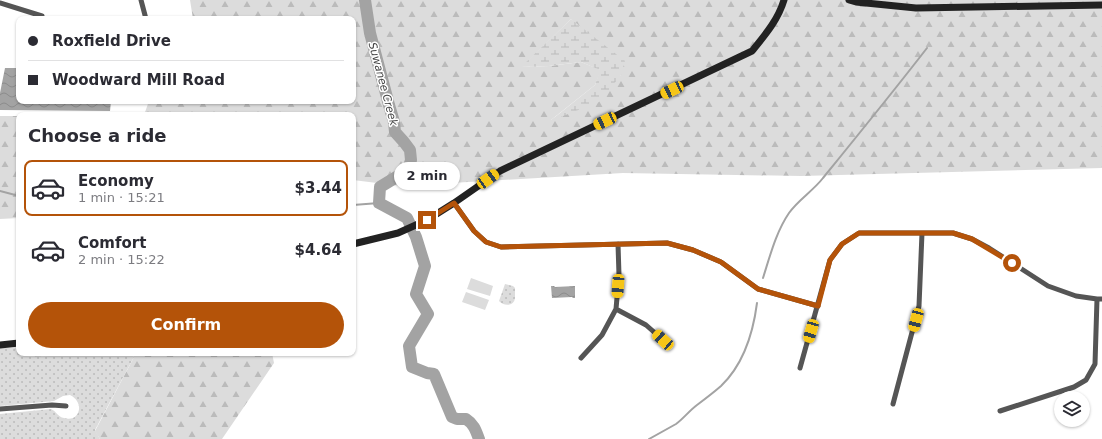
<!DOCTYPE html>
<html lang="en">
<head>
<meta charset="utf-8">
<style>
  :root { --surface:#fff; --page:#f2f2f3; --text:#2b2b33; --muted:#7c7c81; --line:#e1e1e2; --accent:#b45309 }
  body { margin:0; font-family:"DejaVu Sans",sans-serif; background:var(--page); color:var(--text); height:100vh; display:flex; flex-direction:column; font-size:15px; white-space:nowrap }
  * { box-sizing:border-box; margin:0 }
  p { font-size:13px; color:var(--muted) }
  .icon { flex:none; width:22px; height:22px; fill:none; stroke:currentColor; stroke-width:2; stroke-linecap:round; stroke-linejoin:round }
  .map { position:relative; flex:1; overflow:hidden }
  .panel { position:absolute; left:16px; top:112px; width:340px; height:244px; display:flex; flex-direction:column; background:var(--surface); border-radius:8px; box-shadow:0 1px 3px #0004 }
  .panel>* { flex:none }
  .banner { position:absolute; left:16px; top:16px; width:340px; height:88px; border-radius:8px; box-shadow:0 1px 3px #0004; display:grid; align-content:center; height:88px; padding:0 12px; background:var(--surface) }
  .controls { position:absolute; left:1054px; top:391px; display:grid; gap:8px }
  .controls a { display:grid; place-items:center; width:36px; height:36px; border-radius:50%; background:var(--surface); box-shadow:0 1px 3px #0004; font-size:20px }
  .end { position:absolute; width:18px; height:18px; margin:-9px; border:5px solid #b45309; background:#fff; box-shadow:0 0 0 2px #fff }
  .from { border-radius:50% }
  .bubble { position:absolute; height:28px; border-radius:14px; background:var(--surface); box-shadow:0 1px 3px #0004; font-size:13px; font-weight:600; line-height:28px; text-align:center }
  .car { position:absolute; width:12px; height:24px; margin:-12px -6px; border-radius:5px; box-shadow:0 0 3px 1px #0007; background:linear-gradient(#f5c518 24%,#345 0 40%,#f5c518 0 76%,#345 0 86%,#f5c518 0) }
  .banner b { display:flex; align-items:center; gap:14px; height:38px; font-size:15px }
  .banner b+b { border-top:1px solid var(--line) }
  .banner i { width:10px; height:10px; background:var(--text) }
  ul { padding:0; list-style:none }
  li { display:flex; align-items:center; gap:12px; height:56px; margin:0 8px 6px; padding:0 4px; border:2px solid transparent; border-radius:8px }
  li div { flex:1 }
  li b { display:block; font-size:15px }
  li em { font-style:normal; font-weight:600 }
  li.selected { border-color:var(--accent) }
  li>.icon { width:36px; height:36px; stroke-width:1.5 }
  h2 { padding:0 12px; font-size:18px; line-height:48px }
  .action { display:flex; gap:8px; margin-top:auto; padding:8px 12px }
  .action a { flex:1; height:46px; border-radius:24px; background:var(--accent); color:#fff; font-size:16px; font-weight:600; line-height:46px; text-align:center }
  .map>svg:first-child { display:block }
</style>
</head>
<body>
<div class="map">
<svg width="1102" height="439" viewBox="0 0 1102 439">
  <defs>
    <pattern id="green-dots" width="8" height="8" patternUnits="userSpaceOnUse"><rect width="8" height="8" fill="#dcdcdc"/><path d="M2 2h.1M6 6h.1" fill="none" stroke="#bbb" stroke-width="1.8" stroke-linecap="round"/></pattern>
    <pattern id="forest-firs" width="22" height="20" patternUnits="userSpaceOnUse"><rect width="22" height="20" fill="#dcdcdc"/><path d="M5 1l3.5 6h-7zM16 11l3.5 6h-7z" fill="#bbb"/></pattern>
    <pattern id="wetland-marsh" width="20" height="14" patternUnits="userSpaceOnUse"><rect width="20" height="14" fill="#dcdcdc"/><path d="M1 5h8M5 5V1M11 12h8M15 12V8" fill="none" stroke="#bbb"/></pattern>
    <pattern id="water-waves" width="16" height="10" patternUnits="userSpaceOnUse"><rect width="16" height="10" fill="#a3a3a3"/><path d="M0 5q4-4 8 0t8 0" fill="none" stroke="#8b8b8b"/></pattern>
  </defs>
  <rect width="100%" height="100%" fill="#fff"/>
  <!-- green -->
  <path fill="url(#green-dots)" d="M 505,284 L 513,286 L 515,288 C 515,291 515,295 515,298 C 514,307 503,306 499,301 Z
    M 19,347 L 19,353 L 22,353 L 24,357 L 48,356 L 84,356 L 97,353 L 129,353 L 134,357 L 95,430 L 100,439 L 0,439 L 0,414 L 51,409 C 56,411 58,417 64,418 C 79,423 86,403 70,395 L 63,396 L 54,401 L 0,406 L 0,348 Z"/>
  <!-- forest -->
  <path fill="url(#forest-firs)" fill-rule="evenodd" d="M 190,0 L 1102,0 L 1102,168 L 801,176 L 623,173 L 401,186 L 353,180 L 353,115 L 144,115 L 149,101 L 353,101 L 353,19 L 193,19 ZM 571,19 L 621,75 L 551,120 L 595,85 L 601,70 L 581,62 L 549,66 L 522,67 Z
    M 0,116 L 19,116 L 19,218 L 0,219 Z
    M 22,353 L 97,353 L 85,356 L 48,356 L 23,357 Z
    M 129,353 L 272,353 L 274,363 L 222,439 L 100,439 L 95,431 L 134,357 Z"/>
  <!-- wetland -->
  <path fill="url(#wetland-marsh)" d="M 571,19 L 625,61 L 621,75 L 599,102 L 550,121 L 595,85 L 600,70 L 581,62 L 549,66 L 521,67 Z"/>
  <!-- pitch -->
  <path fill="#dcdcdc" d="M 471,278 L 493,286 L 490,296 L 467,289 Z
    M 466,292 L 489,300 L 485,310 L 462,302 Z"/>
  <!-- water -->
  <path fill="url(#water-waves)" d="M 5,68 L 19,68 L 19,101 L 111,101 L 110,111 L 0,110 L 0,93 Z
    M 551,286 L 554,286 L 555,287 L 575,286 L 575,298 L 573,298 L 572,297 L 552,298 Z"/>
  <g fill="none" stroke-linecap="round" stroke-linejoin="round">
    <!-- stream -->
    <path stroke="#a3a3a3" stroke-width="2" d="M 0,191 L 19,196
      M 353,205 L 379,203
      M 763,278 C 770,256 776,232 789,213 C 798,200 813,191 823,178 C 858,135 893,92 927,48
      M 649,439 C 658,434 667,429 676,424 C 683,419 689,411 697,405 C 705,399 713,393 721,386 C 744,364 753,334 757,303"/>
    <!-- river -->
    <path stroke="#a3a3a3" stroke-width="12" d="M 365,0 L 370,33 L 389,105 L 394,122 L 395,132 L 404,142 L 410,150 L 411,160 L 408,170 L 380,187 L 379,203 L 407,218 L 416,237 L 425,266 L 416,294 L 428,314 L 409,346 L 412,367 L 427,373 L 434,374 L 452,417 L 457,419 L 466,419 C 474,424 476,431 479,439"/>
    <!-- street -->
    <path stroke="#555" stroke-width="5" d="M 141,0 L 146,19
      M 0,3 L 42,16
      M 454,203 L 474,231 L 486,242 L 501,247 L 667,243 L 693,250 L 721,262 L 758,289 L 818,306
      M 616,309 L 646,325 L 663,340
      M 581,358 L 602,335 L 616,309 L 619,275 L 618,244
      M 800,368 L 830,260 L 842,244 L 859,233 L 953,233 L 972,239 L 989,248 L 1048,286 L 1076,296 L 1097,299 L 1102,299
      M 893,404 L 919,306 L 922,233
      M 0,409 L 52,405 L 66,406
      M 1000,411 L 1074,387 L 1086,380 L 1095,364 L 1097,299"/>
    <!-- secondary -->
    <path stroke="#222" stroke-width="7" d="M 849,0 L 856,2 L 916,8 L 1102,5
      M 353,244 L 398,233 L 427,220 L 454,203 L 500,171 L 752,51 C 765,35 778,20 784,0
      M 0,345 L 19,343"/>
  </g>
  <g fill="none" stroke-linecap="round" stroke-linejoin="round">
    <!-- route -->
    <path stroke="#b45309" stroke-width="5" d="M 427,220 L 454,203 L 474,231 L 486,242 L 501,247 L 667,243 L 693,250 L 721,262 L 758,289 L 818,306 L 830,260 L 842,244 L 859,233 L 953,233 L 972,239 L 1012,263"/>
  </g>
  <g text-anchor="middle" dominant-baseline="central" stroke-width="3" stroke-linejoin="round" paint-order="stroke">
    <!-- water labels -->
    <g font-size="11" font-style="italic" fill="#444" stroke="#fff">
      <text transform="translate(383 84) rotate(75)">Suwanee Creek</text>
    </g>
  </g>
</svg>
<div class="controls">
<a><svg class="icon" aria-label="layers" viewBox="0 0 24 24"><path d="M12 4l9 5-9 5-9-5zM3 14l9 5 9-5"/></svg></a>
</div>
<i class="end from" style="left:1012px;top:263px"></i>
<i class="end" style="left:427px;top:220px"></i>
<div class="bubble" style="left:394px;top:162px;width:66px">2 min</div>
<i class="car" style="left:672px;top:90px;rotate:245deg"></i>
<i class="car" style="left:605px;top:121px;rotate:245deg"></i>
<i class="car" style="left:488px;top:179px;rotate:55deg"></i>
<i class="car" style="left:618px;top:286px;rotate:184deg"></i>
<i class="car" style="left:916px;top:320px;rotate:195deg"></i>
<i class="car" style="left:811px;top:331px;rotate:196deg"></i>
<i class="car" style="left:663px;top:340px;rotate:312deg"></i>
<div class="banner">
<b><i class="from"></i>Roxfield Drive</b>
<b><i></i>Woodward Mill Road</b>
</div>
<section class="panel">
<h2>Choose a ride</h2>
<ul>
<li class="selected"><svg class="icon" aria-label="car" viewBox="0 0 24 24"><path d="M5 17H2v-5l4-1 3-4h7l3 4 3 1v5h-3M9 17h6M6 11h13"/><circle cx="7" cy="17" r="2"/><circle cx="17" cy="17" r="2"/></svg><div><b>Economy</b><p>1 min · 15:21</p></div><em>$3.44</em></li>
<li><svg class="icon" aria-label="car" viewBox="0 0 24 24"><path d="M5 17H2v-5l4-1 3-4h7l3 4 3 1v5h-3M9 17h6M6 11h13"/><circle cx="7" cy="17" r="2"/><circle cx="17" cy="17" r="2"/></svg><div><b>Comfort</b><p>2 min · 15:22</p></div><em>$4.64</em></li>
</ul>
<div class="action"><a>Confirm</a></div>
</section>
</div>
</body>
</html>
